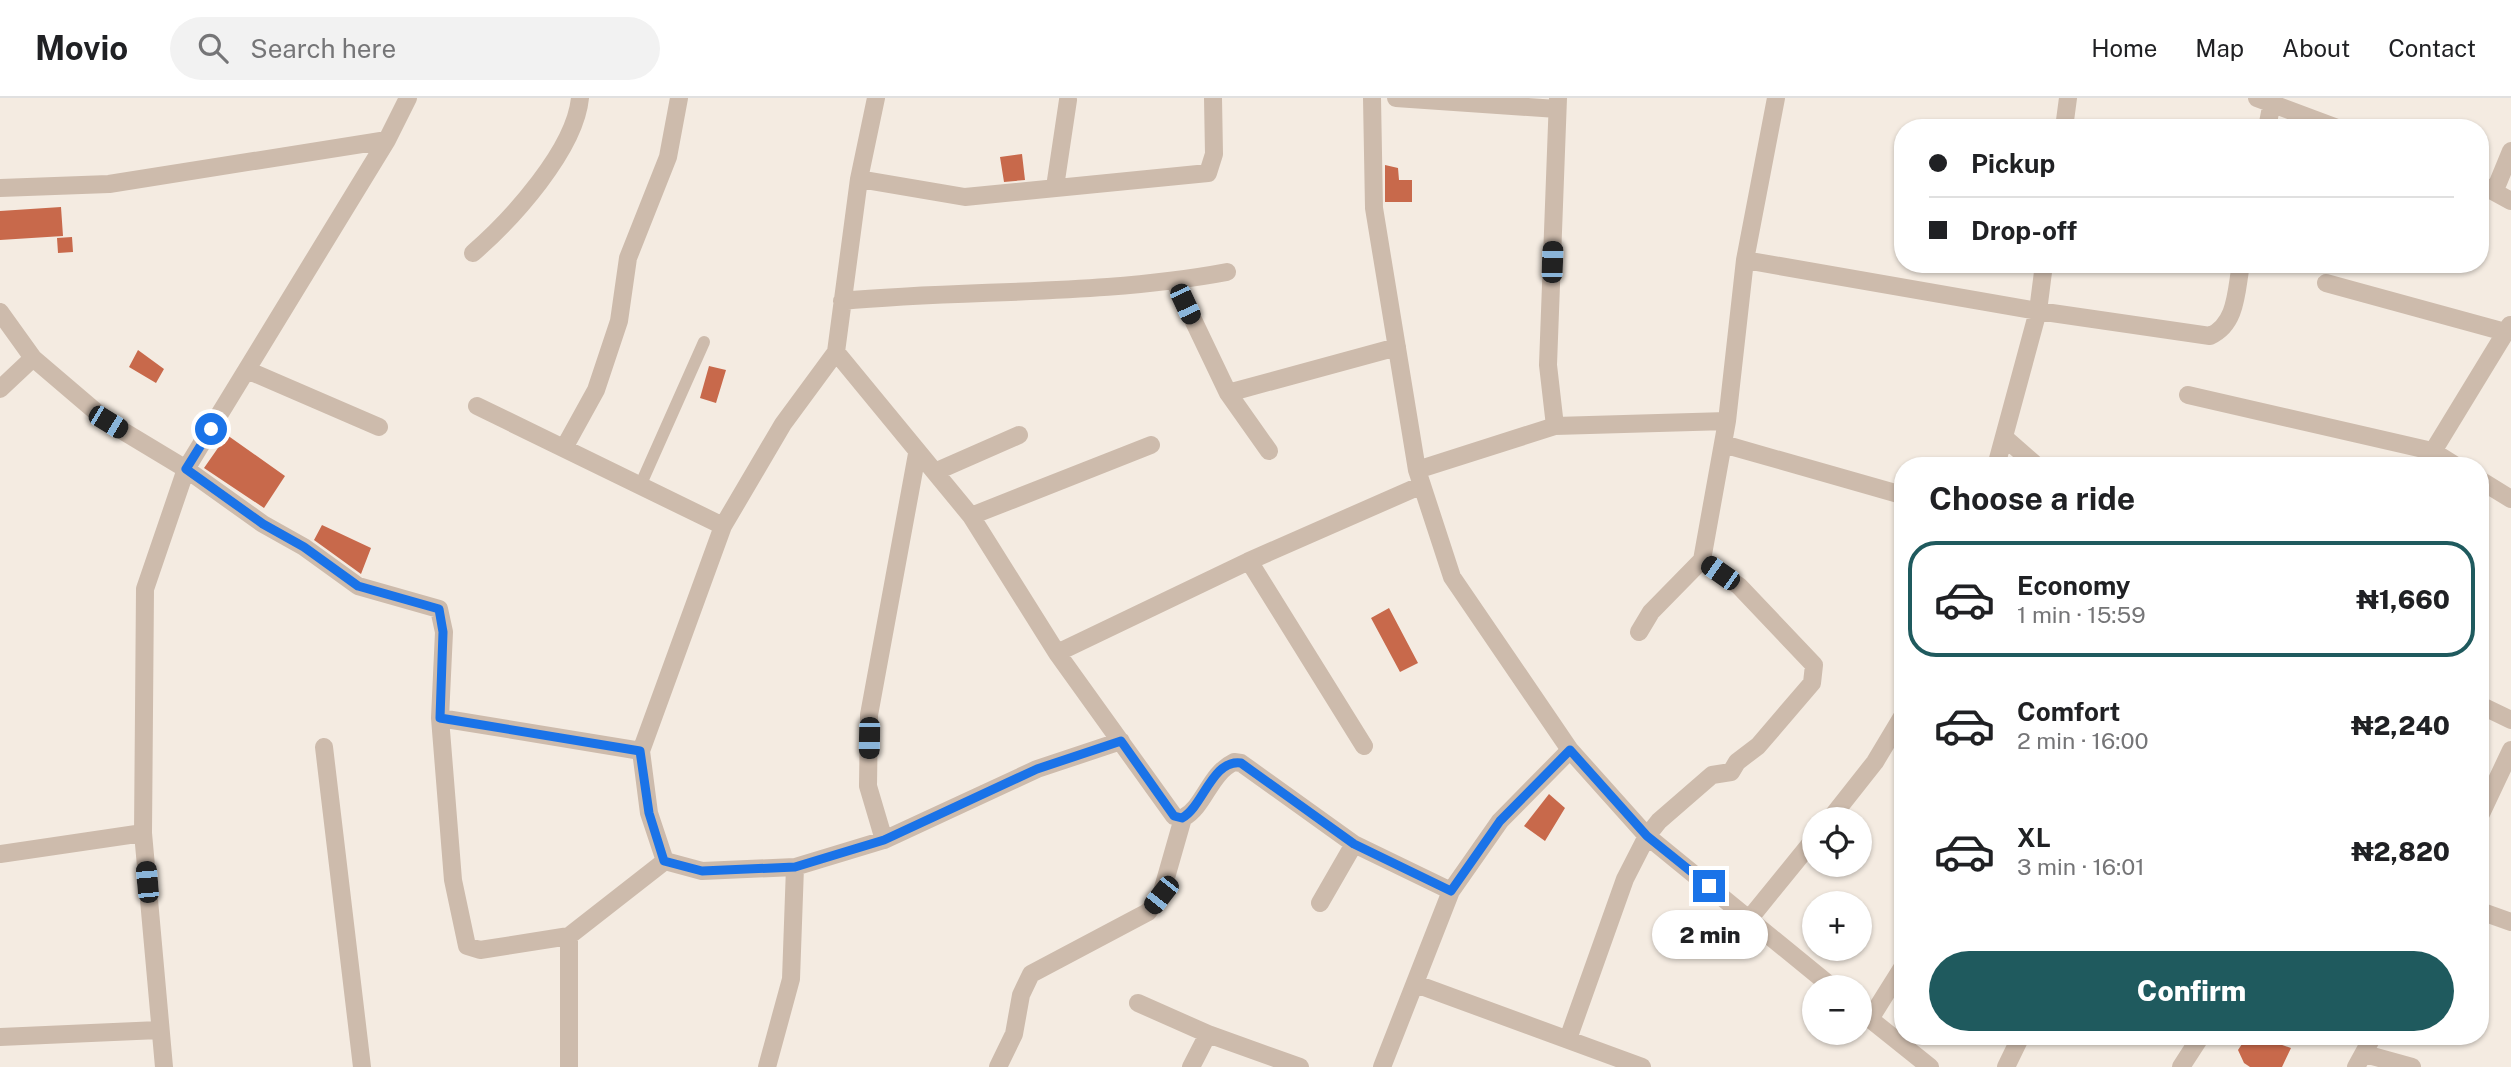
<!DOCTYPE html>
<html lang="en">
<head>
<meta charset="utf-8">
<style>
  :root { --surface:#fff; --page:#f2f2f2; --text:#202124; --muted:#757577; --line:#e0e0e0; --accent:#1f5a5e }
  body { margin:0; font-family:"Public Sans",sans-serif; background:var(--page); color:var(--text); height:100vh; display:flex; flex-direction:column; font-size:26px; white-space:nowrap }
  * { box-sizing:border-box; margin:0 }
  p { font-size:23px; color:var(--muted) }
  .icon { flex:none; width:38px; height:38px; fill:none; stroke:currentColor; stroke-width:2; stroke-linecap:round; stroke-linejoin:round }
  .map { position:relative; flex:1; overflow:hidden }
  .details { position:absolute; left:1894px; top:359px; width:595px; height:588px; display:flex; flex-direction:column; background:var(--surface); border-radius:28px; box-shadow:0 2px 5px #0004 }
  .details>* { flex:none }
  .banner { position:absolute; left:1894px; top:21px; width:595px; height:154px; border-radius:28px; box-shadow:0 2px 5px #0004; display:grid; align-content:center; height:154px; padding:0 35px; background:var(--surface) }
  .fabs { position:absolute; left:1802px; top:709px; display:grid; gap:14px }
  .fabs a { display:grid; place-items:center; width:70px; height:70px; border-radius:50%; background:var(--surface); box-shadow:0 2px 5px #0004; font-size:35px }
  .end { position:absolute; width:32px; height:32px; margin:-16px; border:9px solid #1a73e8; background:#fff; box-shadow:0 0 0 4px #fff }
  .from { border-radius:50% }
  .bubble { position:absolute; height:49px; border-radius:24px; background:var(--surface); box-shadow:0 2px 5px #0004; font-size:23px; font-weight:800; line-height:49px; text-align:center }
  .car { position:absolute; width:21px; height:42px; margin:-21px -10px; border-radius:9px; box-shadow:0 0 5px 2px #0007; background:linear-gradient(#222 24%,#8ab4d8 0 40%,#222 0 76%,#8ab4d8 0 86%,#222 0) }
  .banner b { display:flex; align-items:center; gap:24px; height:66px; font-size:26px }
  .banner b+b { border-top:2px solid var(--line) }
  .banner i { width:18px; height:18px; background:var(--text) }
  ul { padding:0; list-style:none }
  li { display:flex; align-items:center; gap:21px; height:116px; margin:0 14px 10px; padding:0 21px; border:4px solid transparent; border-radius:28px }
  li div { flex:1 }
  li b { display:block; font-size:26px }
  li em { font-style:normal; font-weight:800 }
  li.active { border-color:var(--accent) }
  li>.icon { width:63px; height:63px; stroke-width:1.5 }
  h2 { padding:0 35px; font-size:32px; line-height:84px }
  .button { display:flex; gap:14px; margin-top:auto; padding:14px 35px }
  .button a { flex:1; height:80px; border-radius:42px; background:var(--accent); color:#fff; font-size:28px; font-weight:800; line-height:80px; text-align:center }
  header { display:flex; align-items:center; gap:42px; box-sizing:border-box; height:98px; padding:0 35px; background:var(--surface); border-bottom:2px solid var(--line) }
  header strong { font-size:33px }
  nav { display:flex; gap:38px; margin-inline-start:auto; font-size:24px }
  .search { width:490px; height:63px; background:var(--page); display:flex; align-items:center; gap:18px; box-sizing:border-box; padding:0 24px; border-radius:38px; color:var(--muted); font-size:26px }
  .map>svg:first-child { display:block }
</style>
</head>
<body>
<header>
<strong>Movio</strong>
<div class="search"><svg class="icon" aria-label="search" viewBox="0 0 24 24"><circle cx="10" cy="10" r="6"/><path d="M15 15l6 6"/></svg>Search here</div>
<nav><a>Home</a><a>Map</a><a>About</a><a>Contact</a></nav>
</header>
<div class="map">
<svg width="2511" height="969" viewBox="0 0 2511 969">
  <rect width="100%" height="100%" fill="#f4ebe1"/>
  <!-- building -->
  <path fill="#c8694b" d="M 1022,56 L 1025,82 L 1004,84 L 1000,59 Z
    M 1385,67 L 1398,70 L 1399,82 L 1412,82 L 1412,104 L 1385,104 Z
    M 61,109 L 63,138 L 0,142 L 0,113 Z
    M 72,139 L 73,154 L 58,155 L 57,140 Z
    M 138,252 L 164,271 L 156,285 L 129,269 Z
    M 709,268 L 726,272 L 716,305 L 700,300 Z
    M 227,337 L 285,378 L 264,410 L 204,370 Z
    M 322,427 L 371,450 L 361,476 L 314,442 Z
    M 1389,510 L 1418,565 L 1400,574 L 1371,520 Z
    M 1549,696 L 1565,710 L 1545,743 L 1524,728 Z
    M 2256,938 L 2291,950 L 2282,969 L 2250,969 L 2244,965 L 2238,952 L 2244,943 Z"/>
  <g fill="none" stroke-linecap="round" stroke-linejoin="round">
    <!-- lane -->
    <path stroke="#cdbbac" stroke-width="12" d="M 640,388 L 704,244"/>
    <!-- street -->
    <path stroke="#cdbbac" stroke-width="18" d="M 1372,0 L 1374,110 L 1417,372 L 1452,479 L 1570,652 L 1647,738 L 1832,889
      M 1396,0 L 1557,11
      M 2257,0 L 2337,30
      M 2064,30 L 2068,0
      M 2267,30 L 2272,4
      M 859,81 L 965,99 L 1208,75 L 1214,56 L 1213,0
      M 2480,86 L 2511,103
      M 1055,89 L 1068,2
      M 0,90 L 109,86 L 387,42
      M 2495,92 L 2511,53
      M 473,155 C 512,121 575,52 580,0
      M 1745,162 L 2038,213 L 2210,238 C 2237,226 2236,193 2241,166
      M 1175,184 L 1228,295 L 1269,353
      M 2326,185 L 2505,234
      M 842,203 C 970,191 1099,198 1227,174
      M 0,214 L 33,260 L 108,324 L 186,371 L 263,426 L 304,449 L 358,488 L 439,511 L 444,534 L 440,620 L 453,782 L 467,848 L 480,852 L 569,838 L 665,763
      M 836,254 L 971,418 L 1057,555 L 1174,718 L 1183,720
      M 247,272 L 379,329
      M 0,291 L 33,260
      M 1228,295 L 1397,249
      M 2188,297 L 2432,353 L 2456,368
      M 477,308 L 723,428
      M 1555,328 L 1548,267 L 1558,0
      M 2005,340 L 2037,368
      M 1723,346 L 1902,397
      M 564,350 L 596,292 L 619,223 L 628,160 L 668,59 L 679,0
      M 1996,368 L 2038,213 L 2044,166
      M 2424,368 L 2510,227
      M 1417,372 L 1555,328 L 1727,323
      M 937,373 L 1019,337
      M 2480,382 L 2511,401
      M 971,418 L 1151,347
      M 1249,463 L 1364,648
      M 1639,534 L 1651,514 L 1702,462 L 1727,323 L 1745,162 L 1776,0
      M 1057,555 L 1249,463 L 1422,387
      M 2480,607 L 2511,622
      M 440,620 L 641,653
      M 324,649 L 362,969
      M 2480,718 L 2511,652
      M 1830,721 L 1875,664 L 1902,619
      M 884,742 L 868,688 L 869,617 L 917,356
      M 0,756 L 143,735
      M 665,763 L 649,715 L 641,653 L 723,428 L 783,326 L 836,254 L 859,81 L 876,0
      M 665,763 L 702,773 L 795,769 L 884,742 L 1037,671 L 1121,643
      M 1320,805 L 1354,746
      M 2480,813 L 2511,824
      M 1750,820 L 1815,740
      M 569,838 L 569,969
      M 1416,886 L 1642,969
      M 1138,905 L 1208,936 L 1300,969
      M 1860,913 L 1930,969
      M 1870,921 L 1902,870
      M 0,939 L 159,932
      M 1568,941 L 1625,781 L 1647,738 L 1659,723 L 1712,677 L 1731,674 L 1737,664 L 1758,648 L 1812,585 L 1814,567 L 1739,488 L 1702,462
      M 2365,956 L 2412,969
      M 164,969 L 143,735 L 145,491 L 186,371 L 387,42 L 408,0
      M 767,969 L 791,881 L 795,769
      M 998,969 L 1014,936 L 1021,897 L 1031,876 L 1148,814 L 1161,797 L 1183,720 C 1205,708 1209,676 1234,664 L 1241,665 L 1354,746 L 1451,793
      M 1191,969 L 1208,936
      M 1382,969 L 1451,793 L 1500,723 L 1570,652
      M 2006,969 L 2021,938
      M 2181,969 L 2201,938
      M 2356,969 L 2373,938"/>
  </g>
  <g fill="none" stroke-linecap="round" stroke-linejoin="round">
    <!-- route -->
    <path stroke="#1a73e8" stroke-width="9" d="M 211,331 L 186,371 L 263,426 L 304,449 L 358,488 L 439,511 L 443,534 L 440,620 L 640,653 L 649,715 L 664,763 L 702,773 L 795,769 L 884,742 L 1037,671 L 1121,643 L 1174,718 L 1182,720 C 1203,709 1212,661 1241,665 L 1354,746 L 1451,793 L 1500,723 L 1570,652 L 1647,738 L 1709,788"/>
  </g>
</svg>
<div class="fabs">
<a><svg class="icon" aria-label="locate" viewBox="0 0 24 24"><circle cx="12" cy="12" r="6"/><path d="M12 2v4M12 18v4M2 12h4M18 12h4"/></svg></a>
<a>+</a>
<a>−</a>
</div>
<i class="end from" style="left:211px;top:331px"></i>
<i class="end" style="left:1709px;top:788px"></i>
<div class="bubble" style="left:1652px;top:812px;width:116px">2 min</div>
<i class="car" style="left:1552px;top:164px;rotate:2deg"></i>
<i class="car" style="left:1185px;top:206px;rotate:155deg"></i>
<i class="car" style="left:108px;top:324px;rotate:121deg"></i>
<i class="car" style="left:1720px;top:475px;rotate:305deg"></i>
<i class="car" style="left:869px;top:640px;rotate:181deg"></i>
<i class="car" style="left:147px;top:784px;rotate:355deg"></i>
<i class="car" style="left:1161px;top:797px;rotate:218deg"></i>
<div class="banner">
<b><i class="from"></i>Pickup</b>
<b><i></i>Drop-off</b>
</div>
<section class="details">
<h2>Choose a ride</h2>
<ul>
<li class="active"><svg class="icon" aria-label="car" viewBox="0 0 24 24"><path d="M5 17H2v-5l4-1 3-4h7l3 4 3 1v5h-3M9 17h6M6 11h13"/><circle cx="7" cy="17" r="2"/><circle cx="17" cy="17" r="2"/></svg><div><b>Economy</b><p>1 min · 15:59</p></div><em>₦1,660</em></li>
<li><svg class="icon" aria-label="car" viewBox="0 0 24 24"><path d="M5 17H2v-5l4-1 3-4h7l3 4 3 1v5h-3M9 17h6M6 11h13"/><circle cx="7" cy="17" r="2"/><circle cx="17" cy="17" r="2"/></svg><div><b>Comfort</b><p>2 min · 16:00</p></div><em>₦2,240</em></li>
<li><svg class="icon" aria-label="car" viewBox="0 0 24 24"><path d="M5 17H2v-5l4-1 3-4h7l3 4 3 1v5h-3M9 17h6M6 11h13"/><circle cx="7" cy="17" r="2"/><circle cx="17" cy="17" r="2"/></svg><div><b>XL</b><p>3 min · 16:01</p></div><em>₦2,820</em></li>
</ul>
<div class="button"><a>Confirm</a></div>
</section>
</div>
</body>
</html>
